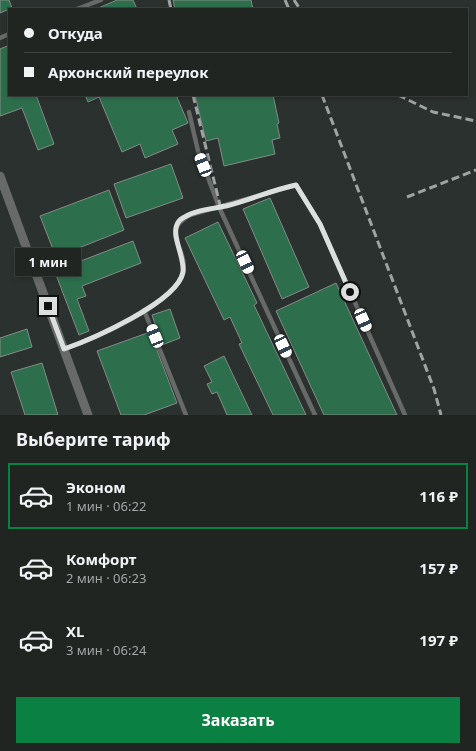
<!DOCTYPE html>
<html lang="ru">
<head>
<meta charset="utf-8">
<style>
  :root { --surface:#202522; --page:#282d2a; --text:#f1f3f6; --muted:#a2a5a5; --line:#3d4240; --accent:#0b8043 }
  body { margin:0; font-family:"Noto Sans",sans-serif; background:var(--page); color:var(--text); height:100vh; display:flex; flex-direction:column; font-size:15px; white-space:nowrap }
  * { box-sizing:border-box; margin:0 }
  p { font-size:13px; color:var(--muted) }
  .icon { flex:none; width:22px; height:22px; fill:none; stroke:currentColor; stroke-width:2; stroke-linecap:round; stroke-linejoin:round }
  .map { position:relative; height:415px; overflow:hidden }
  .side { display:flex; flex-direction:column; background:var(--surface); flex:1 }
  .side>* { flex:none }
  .top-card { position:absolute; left:8px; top:8px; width:460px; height:88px; border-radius:0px; box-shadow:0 2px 6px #0003,0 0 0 1px var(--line); display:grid; align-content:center; height:88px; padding:0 16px; background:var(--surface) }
  .end { position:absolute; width:18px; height:18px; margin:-9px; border:5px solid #dbdfdd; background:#111; box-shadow:0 0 0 2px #111 }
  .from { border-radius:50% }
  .bubble { position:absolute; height:28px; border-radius:0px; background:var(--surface); box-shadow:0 2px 6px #0003,0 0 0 1px var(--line); font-size:13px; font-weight:700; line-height:28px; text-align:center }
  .car { position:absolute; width:12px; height:24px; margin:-12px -6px; border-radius:5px; box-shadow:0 0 3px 1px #0007; background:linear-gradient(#fff 24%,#345 0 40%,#fff 0 76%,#345 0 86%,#fff 0) }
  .top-card b { display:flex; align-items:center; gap:14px; height:38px; font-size:15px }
  .top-card b+b { border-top:1px solid var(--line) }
  .top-card i { width:10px; height:10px; background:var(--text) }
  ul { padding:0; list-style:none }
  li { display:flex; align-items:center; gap:12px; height:66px; margin:0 8px 6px; padding:0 8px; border:2px solid transparent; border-radius:0px }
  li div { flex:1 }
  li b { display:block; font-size:15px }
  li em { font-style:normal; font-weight:700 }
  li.active { border-color:var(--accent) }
  li>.icon { width:36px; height:36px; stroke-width:1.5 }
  h2 { padding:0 16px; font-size:18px; line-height:48px }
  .cta { display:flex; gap:8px; margin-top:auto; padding:8px 16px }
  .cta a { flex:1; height:46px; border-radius:0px; background:var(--accent); color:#fff; font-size:16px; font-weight:700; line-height:46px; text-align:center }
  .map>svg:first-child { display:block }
</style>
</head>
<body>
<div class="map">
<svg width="476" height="415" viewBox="0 0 476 415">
  <rect width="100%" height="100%" fill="#2b312e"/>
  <!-- building -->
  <path fill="#2d6f4d" stroke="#838b86" d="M 0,0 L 9,0 L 12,8 L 0,13 Z
    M 117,0 L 133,0 L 137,9 L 96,9 Z
    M 173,0 L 251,0 L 253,9 L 175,9 Z
    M 7,46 L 9,50 L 9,95 L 36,95 L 54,144 L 38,150 L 22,108 L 0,116 L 0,49 Z
    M 85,95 L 176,95 L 188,123 L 172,130 L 178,144 L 145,158 L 140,144 L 122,152 L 99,97 L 88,102 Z
    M 195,95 L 273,95 L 279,123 L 277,124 L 280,138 L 272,140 L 275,154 L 224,166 L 218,138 L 206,141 Z
    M 171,164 L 183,198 L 126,218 L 114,184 Z
    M 109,190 L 124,230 L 56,257 L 40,216 Z
    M 270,198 L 309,287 L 282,299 L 243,209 Z
    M 218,222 L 257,303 L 254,305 L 306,415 L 273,415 L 239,344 L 242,343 L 230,317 L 224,320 L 185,238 Z
    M 133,241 L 141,263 L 82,286 L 86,296 L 77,299 L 89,331 L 79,335 L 53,267 L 63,263 L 65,267 Z
    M 336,283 L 397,415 L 324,415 L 276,311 Z
    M 170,309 L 180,338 L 162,345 L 152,315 Z
    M 27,329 L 32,347 L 0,357 L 0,338 Z
    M 150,332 L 177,403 L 144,415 L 121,415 L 97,351 Z
    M 224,356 L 252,415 L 227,415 L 217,392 L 212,394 L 207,384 L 212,382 L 204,366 Z
    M 42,363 L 58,415 L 25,415 L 11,372 Z"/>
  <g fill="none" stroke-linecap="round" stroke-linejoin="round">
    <!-- service -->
    <path stroke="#676a68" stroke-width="4.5" d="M 77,9 L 101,0
      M 0,38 L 9,34
      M 189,112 L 198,151 L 219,207 L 315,415
      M 144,310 L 186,415
      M 64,349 C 93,340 174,304 183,273 C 189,248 158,233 190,215 L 296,185 L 320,224 L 405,415"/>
    <!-- minor -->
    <path stroke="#676a68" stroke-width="9" d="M 0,176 L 88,415"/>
    <!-- rail -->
    <path stroke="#9fa4a2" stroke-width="3" stroke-dasharray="8 4" stroke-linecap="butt" d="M 169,0 L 171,9
      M 285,0 L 289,9
      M 294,0 L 300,9
      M 193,95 L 220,205
      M 322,95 L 434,389 L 441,415
      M 398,95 L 433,112 L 476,121
      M 407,197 L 476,170"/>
  </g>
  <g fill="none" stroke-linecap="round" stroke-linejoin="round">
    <!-- route -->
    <path stroke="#dbdfdd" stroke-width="5" d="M 48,306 L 64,349 C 90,340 178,302 183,272 C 185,255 168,232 180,220 C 192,210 212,209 226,206 C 250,200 272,190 296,185 L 320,224 L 350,292"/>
  </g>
</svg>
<i class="end from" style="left:350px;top:292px"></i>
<i class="end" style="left:48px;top:306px"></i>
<div class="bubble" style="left:15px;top:248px;width:66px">1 мин</div>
<i class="car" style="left:203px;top:165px;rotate:339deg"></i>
<i class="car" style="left:245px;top:262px;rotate:155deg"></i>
<i class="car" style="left:363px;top:320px;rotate:156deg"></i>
<i class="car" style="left:155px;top:336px;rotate:338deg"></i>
<i class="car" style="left:283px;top:346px;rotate:155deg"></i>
<div class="top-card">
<b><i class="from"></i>Откуда</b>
<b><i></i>Архонский переулок</b>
</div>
</div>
<section class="side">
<h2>Выберите тариф</h2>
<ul>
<li class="active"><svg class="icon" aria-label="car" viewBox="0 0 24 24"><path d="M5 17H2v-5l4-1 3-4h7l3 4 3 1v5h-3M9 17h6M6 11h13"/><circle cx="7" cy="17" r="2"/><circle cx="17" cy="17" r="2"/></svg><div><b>Эконом</b><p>1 мин · 06:22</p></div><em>116 ₽</em></li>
<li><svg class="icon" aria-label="car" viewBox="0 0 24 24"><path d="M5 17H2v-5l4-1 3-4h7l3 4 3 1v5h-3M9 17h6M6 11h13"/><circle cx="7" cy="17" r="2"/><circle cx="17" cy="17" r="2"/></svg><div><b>Комфорт</b><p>2 мин · 06:23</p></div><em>157 ₽</em></li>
<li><svg class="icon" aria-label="car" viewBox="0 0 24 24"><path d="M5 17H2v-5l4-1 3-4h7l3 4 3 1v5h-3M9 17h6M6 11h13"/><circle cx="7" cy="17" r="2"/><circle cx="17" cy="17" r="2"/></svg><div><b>XL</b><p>3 мин · 06:24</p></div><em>197 ₽</em></li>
</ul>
<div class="cta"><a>Заказать</a></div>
</section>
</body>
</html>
